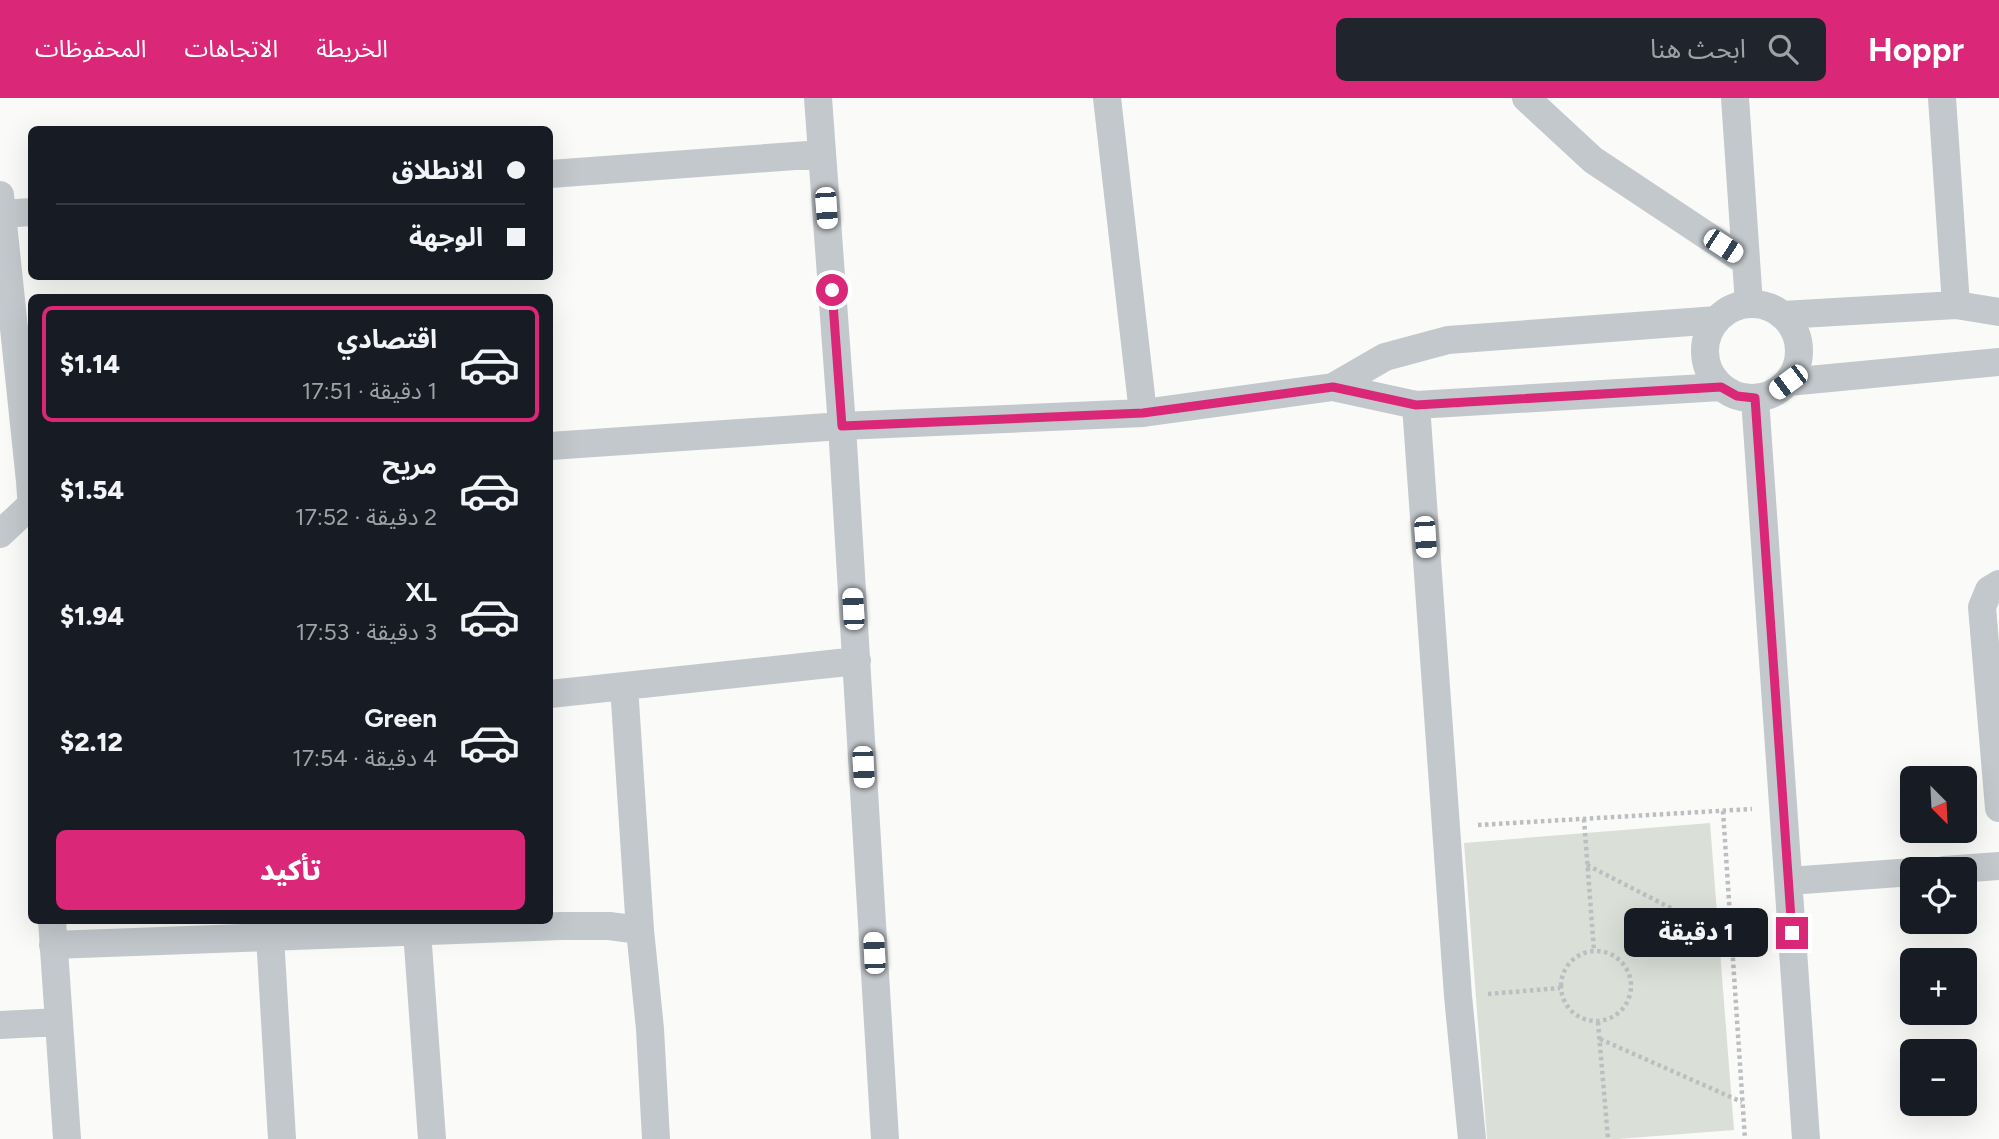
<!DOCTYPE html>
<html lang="ar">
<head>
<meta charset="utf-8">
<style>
  :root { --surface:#171b24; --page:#20242c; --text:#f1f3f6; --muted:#9ea1a6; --line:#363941; --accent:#db2777 }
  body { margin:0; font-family:Figtree,"Noto Sans Arabic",sans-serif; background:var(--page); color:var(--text); direction:rtl; height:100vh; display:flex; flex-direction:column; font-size:26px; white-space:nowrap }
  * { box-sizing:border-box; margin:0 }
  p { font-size:23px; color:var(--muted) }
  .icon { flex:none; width:38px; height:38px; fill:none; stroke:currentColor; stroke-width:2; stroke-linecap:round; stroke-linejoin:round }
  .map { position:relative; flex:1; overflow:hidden; direction:ltr }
  .drawer { position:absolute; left:28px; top:196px; width:525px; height:630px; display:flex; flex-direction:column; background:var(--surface); border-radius:10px; box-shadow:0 7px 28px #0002; direction:rtl }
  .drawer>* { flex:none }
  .banner { position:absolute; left:28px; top:28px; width:525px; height:154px; border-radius:10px; box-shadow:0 7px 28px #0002; direction:rtl; display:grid; align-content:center; height:154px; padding:0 28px; background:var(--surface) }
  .needle { width:46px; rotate:156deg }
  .fabs { position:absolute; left:1900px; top:668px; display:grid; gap:14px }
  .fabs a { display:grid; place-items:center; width:77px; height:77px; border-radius:10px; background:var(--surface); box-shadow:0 7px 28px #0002; font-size:35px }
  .end { position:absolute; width:32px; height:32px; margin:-16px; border:9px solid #db2777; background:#fff; box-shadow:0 0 0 4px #fff }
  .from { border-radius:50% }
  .bubble { position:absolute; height:49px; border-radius:10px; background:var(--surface); box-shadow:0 7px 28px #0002; font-size:23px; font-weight:800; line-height:49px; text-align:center; direction:rtl }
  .car { position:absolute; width:21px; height:42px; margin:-21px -10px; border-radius:9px; box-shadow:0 0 5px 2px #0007; background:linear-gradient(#fff 24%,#345 0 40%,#fff 0 76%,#345 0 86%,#fff 0) }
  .banner b { display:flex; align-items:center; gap:24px; height:66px; font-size:26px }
  .banner b+b { border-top:2px solid var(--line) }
  .banner i { width:18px; height:18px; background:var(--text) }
  ul { padding:12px 0 0; list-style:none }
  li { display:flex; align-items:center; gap:21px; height:116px; margin:0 14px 10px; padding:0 14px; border:4px solid transparent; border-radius:10px }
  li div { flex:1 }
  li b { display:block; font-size:26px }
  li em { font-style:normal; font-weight:800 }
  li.active { border-color:var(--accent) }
  li>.icon { width:63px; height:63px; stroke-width:1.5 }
  .primary-button { display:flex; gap:14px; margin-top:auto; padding:14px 28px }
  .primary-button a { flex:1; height:80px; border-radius:10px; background:var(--accent); color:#fff; font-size:28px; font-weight:800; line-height:80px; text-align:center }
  header { display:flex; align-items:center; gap:42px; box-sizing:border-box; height:98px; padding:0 35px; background:var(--accent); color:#fff }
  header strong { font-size:33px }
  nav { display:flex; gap:38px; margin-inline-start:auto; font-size:24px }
  .search { width:490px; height:63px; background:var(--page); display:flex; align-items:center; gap:18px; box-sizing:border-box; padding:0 24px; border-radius:10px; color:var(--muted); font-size:26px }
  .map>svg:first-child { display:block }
</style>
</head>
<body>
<header>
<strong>Hoppr</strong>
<div class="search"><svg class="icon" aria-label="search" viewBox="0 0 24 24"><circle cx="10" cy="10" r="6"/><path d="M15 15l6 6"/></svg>ابحث هنا</div>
<nav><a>الخريطة</a><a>الاتجاهات</a><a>المحفوظات</a></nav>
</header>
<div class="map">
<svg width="1999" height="1041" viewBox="0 0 1999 1041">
  <rect width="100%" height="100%" fill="#fafaf8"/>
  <!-- green -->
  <path fill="#dadfd7" d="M 1710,725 L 1734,1032 L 1618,1041 L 1487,1041 L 1464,745 Z"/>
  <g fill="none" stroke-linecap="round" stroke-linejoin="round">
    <!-- path -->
    <path stroke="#bbbfc2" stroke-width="4.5" stroke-dasharray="3.5 3.5" stroke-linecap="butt" d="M 1723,713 L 1745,1041
      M 1584,721 L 1594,853
      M 1478,727 L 1752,711
      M 1587,767 L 1731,841
      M1561 888a35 35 0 1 1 70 0a35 35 0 1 1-70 0Z
      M 1488,896 L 1560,890
      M 1598,924 L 1608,1041
      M 1600,941 L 1742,1004"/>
    <!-- street -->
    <path stroke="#c3c8cc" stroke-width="28" d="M 818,0 L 842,328 L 885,1041
      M 1107,0 L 1143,315
      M 1526,0 L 1593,62 L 1745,163
      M 1735,0 L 1749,206
      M 1942,0 L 1956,207
      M 550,76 L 822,56
      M 0,97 L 30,383 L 32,412
      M 1,116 L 32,114
      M1705 253a47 47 0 1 1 94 0a47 47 0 1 1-94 0Z
      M 1783,217 L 1956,207 L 1999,214
      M 1788,284 L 1999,264
      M 1333,289 L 1385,259 L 1448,242 L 1717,222
      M 1755,300 L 1806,1041
      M 1416,307 L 1458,898 L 1472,1041
      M 550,348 L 842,328 L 1143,315 L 1333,289 L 1416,307 L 1721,289
      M 0,436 L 31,407
      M 1999,486 L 1989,492 L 1982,509 L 1999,710
      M 624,588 L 640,832
      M 550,596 L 857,563
      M 1944,772 L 1999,768
      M 1789,783 L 1913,774
      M 52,822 L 67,1041
      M 417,833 L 432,1041
      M 270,838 L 282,1041
      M 53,847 L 561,828 L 609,828 L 640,832 L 650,931 L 656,1041
      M 0,927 L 59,924"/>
  </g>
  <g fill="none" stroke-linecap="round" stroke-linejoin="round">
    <!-- route -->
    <path stroke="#db2777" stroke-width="9" d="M 832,192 L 842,328 L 1143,315 L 1333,289 L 1416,307 L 1721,289 L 1737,298 L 1755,300 L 1792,835"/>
  </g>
</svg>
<div class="fabs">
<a><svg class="needle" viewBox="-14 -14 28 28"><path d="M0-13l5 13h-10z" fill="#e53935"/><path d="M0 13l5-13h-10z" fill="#9ea1a6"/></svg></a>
<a><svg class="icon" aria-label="locate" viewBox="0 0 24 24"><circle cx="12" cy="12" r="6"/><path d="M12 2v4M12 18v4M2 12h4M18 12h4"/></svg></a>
<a>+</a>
<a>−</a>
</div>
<i class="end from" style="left:832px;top:192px"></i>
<i class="end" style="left:1792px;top:835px"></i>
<div class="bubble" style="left:1624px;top:810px;width:144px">1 دقيقة</div>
<i class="car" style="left:826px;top:110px;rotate:176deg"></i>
<i class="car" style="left:1723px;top:148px;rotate:123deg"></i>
<i class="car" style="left:1788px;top:284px;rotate:233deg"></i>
<i class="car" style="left:1425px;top:439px;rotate:176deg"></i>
<i class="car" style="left:853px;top:511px;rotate:357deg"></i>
<i class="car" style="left:863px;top:669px;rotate:177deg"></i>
<i class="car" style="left:874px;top:855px;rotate:357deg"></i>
<div class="banner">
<b><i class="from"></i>الانطلاق</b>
<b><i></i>الوجهة</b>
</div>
<section class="drawer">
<ul>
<li class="active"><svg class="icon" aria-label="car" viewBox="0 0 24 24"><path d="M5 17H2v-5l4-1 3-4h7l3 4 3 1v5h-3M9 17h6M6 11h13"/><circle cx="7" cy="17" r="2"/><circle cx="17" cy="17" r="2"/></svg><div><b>اقتصادي</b><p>1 دقيقة · 17:51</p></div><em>$1.14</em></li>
<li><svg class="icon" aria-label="car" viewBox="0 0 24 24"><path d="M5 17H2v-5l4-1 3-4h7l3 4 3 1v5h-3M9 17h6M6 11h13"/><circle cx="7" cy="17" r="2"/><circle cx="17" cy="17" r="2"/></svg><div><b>مريح</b><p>2 دقيقة · 17:52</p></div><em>$1.54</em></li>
<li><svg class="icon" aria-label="car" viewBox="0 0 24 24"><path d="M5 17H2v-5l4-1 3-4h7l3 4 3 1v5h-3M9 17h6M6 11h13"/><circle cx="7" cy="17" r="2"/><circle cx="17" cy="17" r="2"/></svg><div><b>XL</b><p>3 دقيقة · 17:53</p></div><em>$1.94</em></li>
<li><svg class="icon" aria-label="car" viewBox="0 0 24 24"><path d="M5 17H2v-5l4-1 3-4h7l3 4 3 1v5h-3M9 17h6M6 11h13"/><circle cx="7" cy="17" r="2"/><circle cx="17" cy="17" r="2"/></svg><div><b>Green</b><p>4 دقيقة · 17:54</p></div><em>$2.12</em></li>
</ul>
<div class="primary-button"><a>تأكيد</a></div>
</section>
</div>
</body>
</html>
